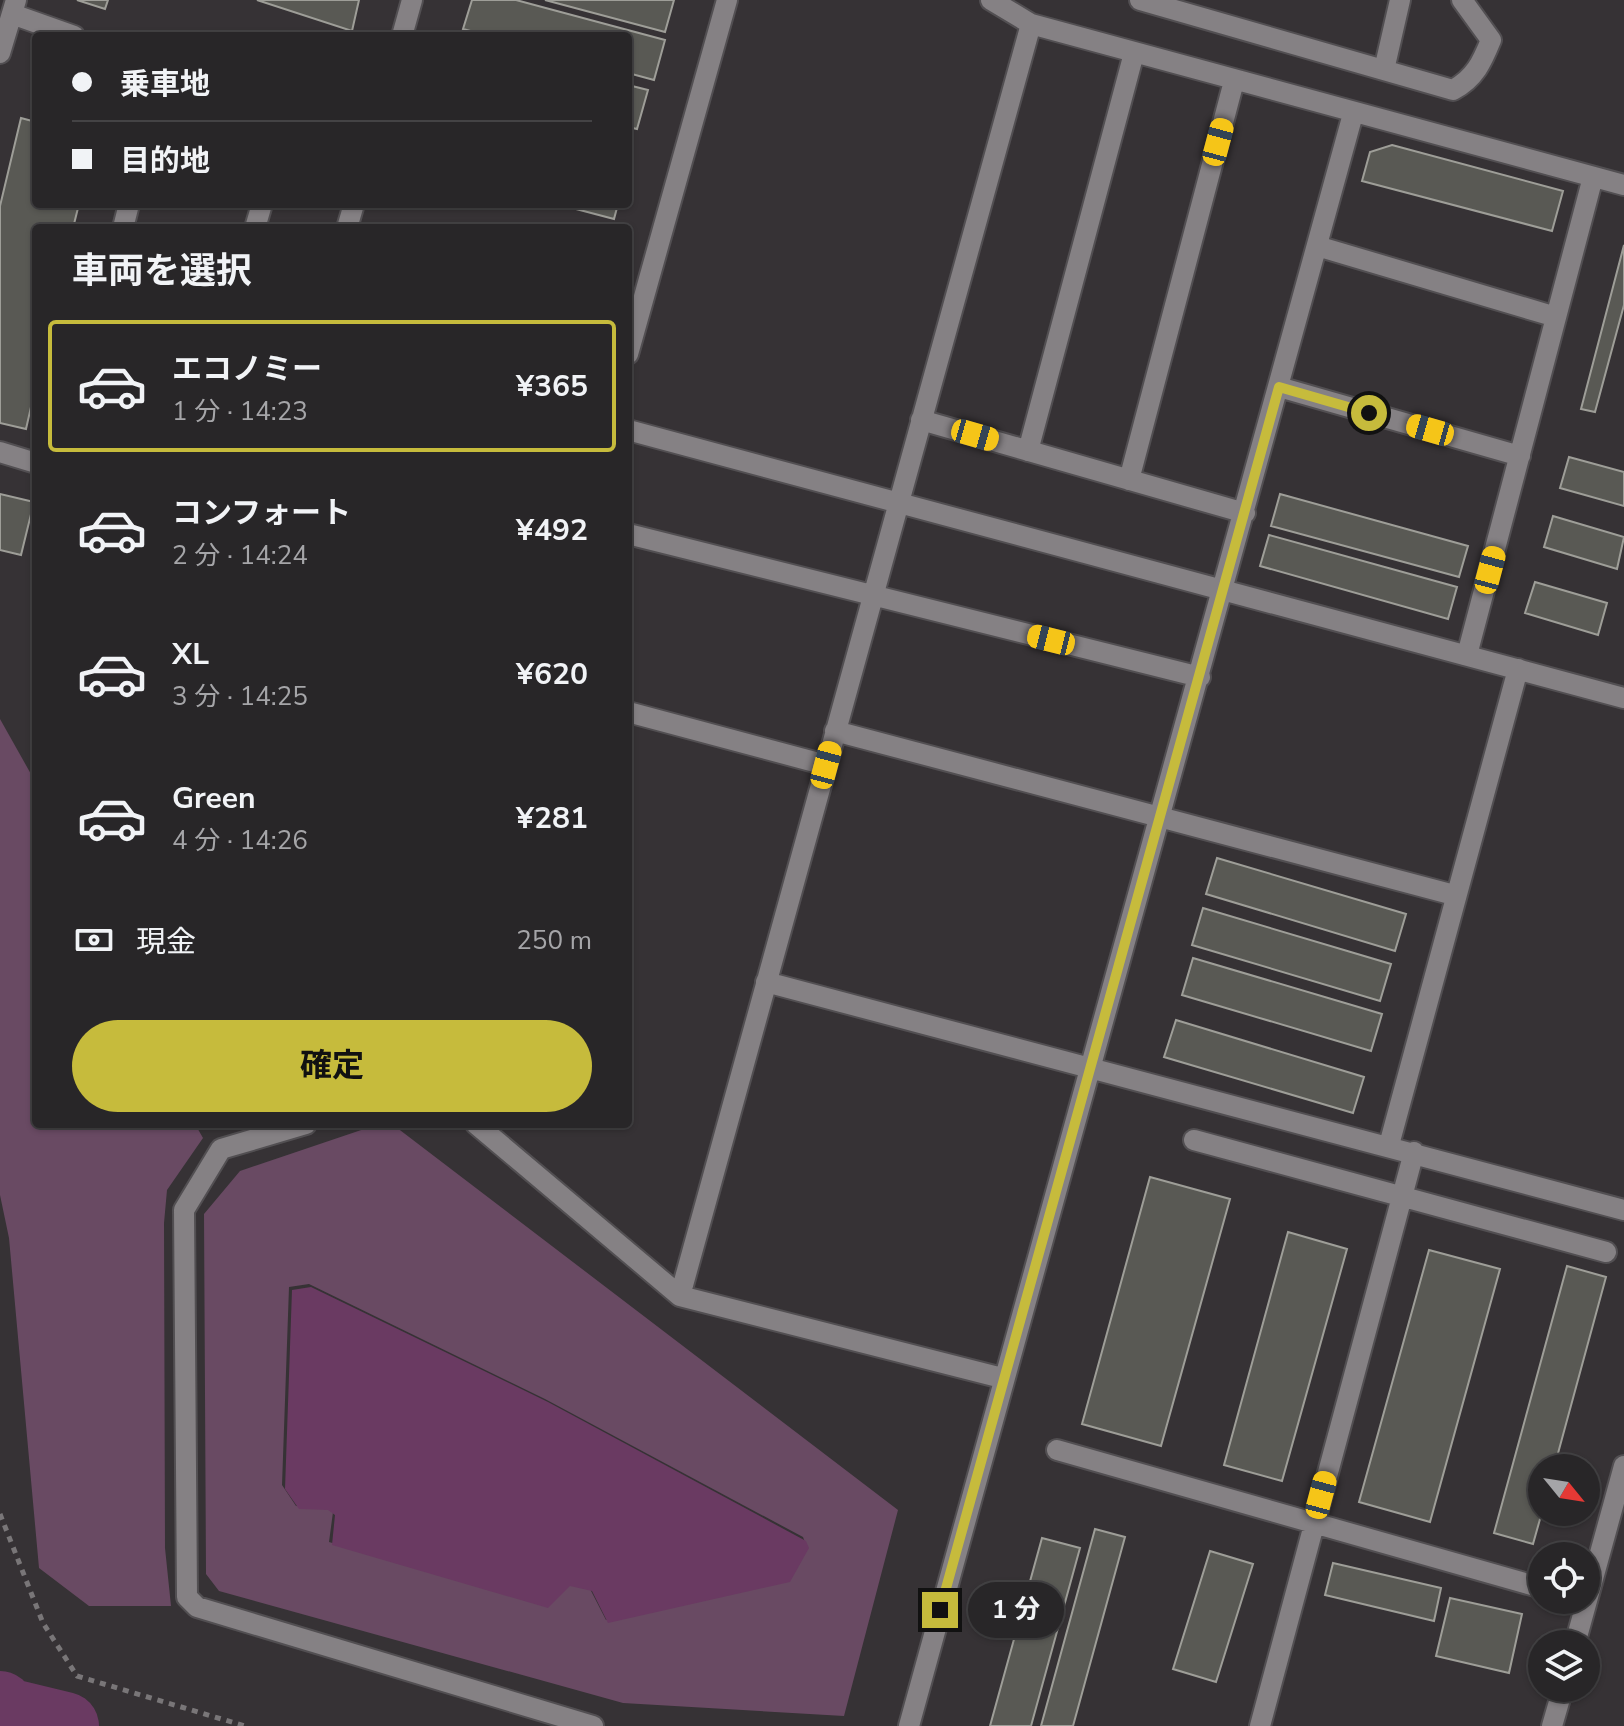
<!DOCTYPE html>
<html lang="ja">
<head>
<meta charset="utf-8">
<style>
  :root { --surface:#282628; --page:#302e30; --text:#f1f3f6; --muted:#a5a5a8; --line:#444345; --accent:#c6bb3c }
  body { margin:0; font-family:"Nunito Sans","Noto Sans JP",sans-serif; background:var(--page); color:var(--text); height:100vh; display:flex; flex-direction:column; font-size:30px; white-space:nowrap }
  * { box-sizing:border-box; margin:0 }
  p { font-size:26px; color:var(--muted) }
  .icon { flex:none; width:44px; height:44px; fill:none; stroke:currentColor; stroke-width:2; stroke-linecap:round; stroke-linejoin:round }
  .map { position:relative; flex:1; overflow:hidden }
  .side { position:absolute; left:32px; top:224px; width:600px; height:904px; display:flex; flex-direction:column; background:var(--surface); border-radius:8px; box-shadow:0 2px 6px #0004,0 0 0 2px var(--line) }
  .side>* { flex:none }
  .top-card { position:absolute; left:32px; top:32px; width:600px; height:176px; border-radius:8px; box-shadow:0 2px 6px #0004,0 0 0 2px var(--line); display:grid; align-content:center; height:176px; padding:0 40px; background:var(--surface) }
  .needle { width:52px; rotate:120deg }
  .tools { position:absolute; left:1528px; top:1454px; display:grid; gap:16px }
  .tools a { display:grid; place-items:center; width:72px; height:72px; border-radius:50%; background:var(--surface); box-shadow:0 2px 6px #0004,0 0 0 2px var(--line); font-size:40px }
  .end { position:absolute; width:36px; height:36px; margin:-18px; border:10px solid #c6bb3c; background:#111; box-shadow:0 0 0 4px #111 }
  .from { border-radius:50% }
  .bubble { position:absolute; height:56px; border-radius:28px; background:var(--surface); box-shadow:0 2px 6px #0004,0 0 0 2px var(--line); font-size:26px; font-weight:700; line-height:56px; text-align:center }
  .car { position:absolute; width:24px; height:48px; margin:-24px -12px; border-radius:10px; box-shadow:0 0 6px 2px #0007; background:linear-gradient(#f5c518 24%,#345 0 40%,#f5c518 0 76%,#345 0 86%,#f5c518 0) }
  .top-card b { display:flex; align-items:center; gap:28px; height:76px; font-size:30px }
  .top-card b+b { border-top:2px solid var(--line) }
  .top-card i { width:20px; height:20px; background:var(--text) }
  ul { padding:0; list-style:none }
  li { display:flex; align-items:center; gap:24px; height:132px; margin:0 16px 12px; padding:0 24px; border:4px solid transparent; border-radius:8px }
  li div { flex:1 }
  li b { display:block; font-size:30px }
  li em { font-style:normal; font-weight:700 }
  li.current { border-color:var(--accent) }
  li>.icon { width:72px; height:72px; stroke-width:1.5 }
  h2 { padding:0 40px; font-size:36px; line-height:96px }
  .pay { display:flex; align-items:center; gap:20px; height:88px; padding:0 40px; font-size:30px }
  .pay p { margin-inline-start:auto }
  .cta { display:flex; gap:16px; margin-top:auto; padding:16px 40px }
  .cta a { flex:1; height:92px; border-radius:48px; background:var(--accent); color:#111; font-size:32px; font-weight:700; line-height:92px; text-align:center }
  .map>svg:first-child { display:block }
</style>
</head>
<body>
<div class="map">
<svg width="1624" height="1726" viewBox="0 0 1624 1726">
  <rect width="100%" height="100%" fill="#363235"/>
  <!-- green -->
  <path fill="#694a63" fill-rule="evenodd" d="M 0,719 L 36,783 L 36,1124 L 195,1124 L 203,1138 L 167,1190 L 164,1223 L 165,1548 L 171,1606 L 89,1606 L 39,1568 L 9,1238 L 0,1195 Z
    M 379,1124 L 392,1124 L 898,1510 L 844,1716 L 623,1703 L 219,1591 L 206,1574 L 204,1214 L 240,1171 ZM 309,1284 L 545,1399 L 803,1537 L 806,1545 L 787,1578 L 606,1620 L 589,1587 L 567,1583 L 545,1605 L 329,1542 L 333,1512 L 325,1507 L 296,1506 L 282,1485 L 289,1287 Z"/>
  <!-- water -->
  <path fill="#6a3a62" d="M 311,1287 L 548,1402 L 806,1541 L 809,1548 L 790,1582 L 608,1623 L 592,1591 L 570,1586 L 548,1608 L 332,1545 L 335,1515 L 328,1510 L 299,1509 L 285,1489 L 292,1290 Z"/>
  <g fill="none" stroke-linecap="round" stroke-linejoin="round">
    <!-- stream -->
    <path stroke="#6a3a62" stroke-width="11" d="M 3,1711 L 6,1726"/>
    <!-- river -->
    <path stroke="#6a3a62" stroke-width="68" d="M 0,1705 L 3,1711 L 65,1726"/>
  </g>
  <!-- building -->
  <path fill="#595954" stroke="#9e9e98" stroke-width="2" d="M 77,0 L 108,0 L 105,9 Z
    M 257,0 L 359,0 L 352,31 Z
    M 472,0 L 516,0 L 665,40 L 654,80 L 628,73 L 628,36 L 489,36 L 463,29 Z
    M 545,0 L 674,0 L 665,32 Z
    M 628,85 L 648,90 L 637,129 L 628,127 Z
    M 21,118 L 36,122 L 36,204 L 79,204 L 73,228 L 36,228 L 36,385 L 26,429 L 0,423 L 0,206 Z
    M 1392,145 L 1563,191 L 1552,231 L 1362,181 L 1370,152 Z
    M 557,204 L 618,204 L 614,219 Z
    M 1624,245 L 1624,305 L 1595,412 L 1581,409 Z
    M 1569,457 L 1624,472 L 1624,506 L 1560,488 Z
    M 0,494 L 34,502 L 21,555 L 0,550 Z
    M 1280,494 L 1468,546 L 1459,577 L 1271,526 Z
    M 1553,516 L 1624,537 L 1617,569 L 1544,547 Z
    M 1269,535 L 1457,587 L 1448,619 L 1260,566 Z
    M 1535,582 L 1607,603 L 1598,635 L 1525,613 Z
    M 1217,858 L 1406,914 L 1395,951 L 1206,894 Z
    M 1203,908 L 1391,964 L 1380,1001 L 1192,945 Z
    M 1193,958 L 1382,1014 L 1371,1051 L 1182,995 Z
    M 1176,1020 L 1364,1077 L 1353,1113 L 1164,1057 Z
    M 1150,1177 L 1230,1199 L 1161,1446 L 1082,1424 Z
    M 1288,1232 L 1347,1249 L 1282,1481 L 1224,1465 Z
    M 1429,1250 L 1500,1269 L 1430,1522 L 1359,1502 Z
    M 1567,1266 L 1606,1277 L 1554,1468 L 1542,1468 L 1542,1512 L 1533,1544 L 1494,1533 Z
    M 1095,1529 L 1125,1537 L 1073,1726 L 1041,1726 Z
    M 1042,1538 L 1080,1548 L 1031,1726 L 990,1726 Z
    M 1210,1551 L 1253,1564 L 1216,1682 L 1173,1669 Z
    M 1333,1563 L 1441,1588 L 1434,1621 L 1325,1595 Z
    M 1450,1598 L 1522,1614 L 1509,1673 L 1436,1656 Z"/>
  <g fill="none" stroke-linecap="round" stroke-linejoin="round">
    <defs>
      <path id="minor" d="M 991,0 L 1031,24 L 1624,185
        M 1140,0 L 1453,90 C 1475,78 1482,62 1491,40 L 1462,0
        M 12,14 L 74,36
        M 402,36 L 412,0
        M 0,53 L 16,0
        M 1384,70 L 1400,0
        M 123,228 L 129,204
        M 255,228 L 262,204
        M 347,228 L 354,204
        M 1317,246 L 1556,317
        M 628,354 L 727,0
        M 1279,387 L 1520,456
        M 921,420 L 1245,513
        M 628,430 L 1624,698
        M 1028,451 L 1134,53
        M 0,452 L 36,463
        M 1129,480 L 1234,81
        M 628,534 L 1200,677
        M 1467,655 L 1593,177
        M 628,712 L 826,765
        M 835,731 L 1454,895
        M 766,982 L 1624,1210
        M 306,1124 L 221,1149 L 184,1210 L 187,1597 L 197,1607 L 593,1726
        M 476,1124 L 680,1296 L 1002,1378
        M 1194,1140 L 1606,1252
        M 1389,1145 L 1518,669
        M 680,1296 L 1031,24
        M 1057,1450 L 1542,1588
        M 1575,1644 L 1624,1466
        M 909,1726 L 1353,114
        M 1260,1726 L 1414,1152
        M 1552,1726 L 1563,1688"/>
    </defs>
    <!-- minor casing -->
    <use href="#minor" stroke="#524f52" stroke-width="24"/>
    <!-- path -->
    <path stroke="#797678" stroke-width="5" stroke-dasharray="6 6" stroke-linecap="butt" d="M 0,1514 L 43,1623 L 77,1676 L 245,1726"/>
    <!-- minor -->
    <use href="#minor" stroke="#858184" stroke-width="20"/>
  </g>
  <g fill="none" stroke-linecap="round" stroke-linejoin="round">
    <!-- route -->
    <path stroke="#c6bb3c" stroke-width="10" d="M 940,1610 L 1279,387 L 1369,413"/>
  </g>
</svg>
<div class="tools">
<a><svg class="needle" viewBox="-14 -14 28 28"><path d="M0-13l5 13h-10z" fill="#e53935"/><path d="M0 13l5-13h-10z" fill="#a5a5a8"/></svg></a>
<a><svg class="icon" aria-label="locate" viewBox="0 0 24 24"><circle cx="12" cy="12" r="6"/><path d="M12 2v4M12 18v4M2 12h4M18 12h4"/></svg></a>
<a><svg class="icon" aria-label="layers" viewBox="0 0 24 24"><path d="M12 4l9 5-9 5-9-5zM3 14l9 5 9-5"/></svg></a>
</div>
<i class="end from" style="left:1369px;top:413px"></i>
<i class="end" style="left:940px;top:1610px"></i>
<div class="bubble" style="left:968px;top:1582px;width:96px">1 分</div>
<i class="car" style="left:1218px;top:142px;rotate:15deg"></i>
<i class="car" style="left:1430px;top:430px;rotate:286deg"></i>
<i class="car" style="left:975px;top:435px;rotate:106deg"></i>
<i class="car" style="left:1490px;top:570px;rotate:15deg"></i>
<i class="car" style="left:1051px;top:640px;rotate:284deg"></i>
<i class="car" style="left:826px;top:765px;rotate:15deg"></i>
<i class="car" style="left:1321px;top:1495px;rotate:15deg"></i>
<div class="top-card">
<b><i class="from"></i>乗車地</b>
<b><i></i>目的地</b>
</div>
<section class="side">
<h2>車両を選択</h2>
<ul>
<li class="current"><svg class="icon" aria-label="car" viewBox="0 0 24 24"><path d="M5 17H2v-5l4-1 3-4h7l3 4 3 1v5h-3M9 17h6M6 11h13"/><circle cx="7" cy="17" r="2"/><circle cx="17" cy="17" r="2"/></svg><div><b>エコノミー</b><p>1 分 · 14:23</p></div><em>¥365</em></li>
<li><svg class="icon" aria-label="car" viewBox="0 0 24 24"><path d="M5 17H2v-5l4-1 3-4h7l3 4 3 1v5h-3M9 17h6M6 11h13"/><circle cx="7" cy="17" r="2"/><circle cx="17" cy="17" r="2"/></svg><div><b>コンフォート</b><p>2 分 · 14:24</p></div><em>¥492</em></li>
<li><svg class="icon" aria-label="car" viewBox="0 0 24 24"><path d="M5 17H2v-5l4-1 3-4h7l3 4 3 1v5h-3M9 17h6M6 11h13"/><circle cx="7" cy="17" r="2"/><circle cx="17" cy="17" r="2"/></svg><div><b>XL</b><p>3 分 · 14:25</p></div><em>¥620</em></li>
<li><svg class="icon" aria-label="car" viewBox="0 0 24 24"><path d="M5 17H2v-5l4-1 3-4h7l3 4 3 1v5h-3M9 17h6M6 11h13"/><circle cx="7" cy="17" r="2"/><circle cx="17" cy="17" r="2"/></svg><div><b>Green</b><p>4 分 · 14:26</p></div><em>¥281</em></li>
</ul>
<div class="pay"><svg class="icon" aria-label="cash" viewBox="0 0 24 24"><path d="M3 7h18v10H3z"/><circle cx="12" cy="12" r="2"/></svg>現金<p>250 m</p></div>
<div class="cta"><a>確定</a></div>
</section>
</div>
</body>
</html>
